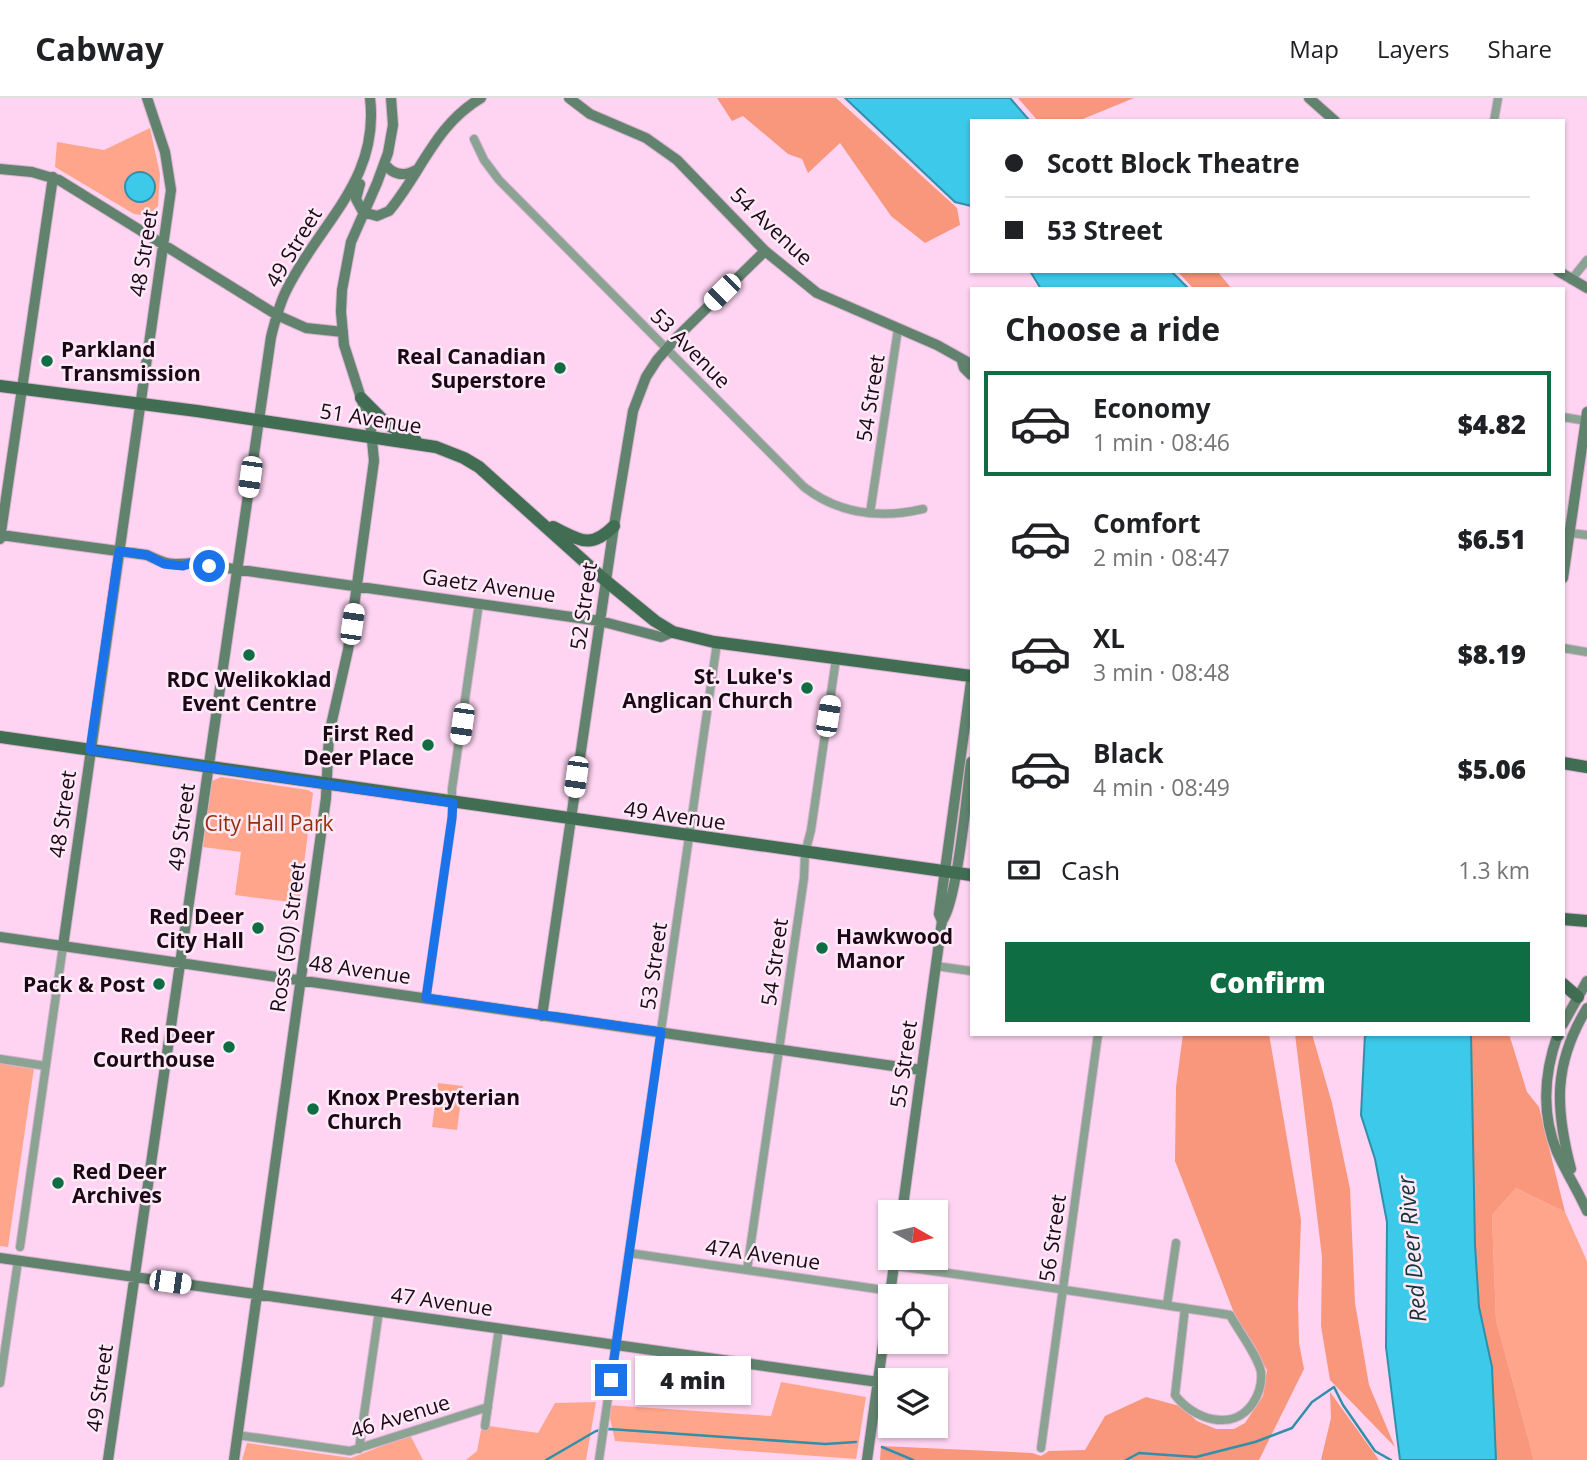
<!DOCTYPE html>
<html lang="en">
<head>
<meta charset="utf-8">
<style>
  :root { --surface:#fff; --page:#f6f6f6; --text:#202124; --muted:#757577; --line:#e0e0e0; --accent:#0e6d42 }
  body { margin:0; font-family:"Open Sans",sans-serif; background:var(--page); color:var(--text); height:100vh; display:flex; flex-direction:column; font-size:26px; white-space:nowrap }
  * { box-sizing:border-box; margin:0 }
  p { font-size:23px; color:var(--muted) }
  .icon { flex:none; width:38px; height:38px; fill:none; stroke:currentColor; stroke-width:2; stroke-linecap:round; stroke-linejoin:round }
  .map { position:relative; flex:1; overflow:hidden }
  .drawer { position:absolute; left:970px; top:189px; width:595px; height:749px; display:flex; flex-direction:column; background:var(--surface); border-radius:0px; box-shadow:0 2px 5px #0004 }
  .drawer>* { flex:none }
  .guide { position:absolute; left:970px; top:21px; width:595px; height:154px; border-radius:0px; box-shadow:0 2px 5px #0004; display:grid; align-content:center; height:154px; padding:0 35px; background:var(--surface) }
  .needle { width:46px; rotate:98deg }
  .buttons { position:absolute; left:878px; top:1102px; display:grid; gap:14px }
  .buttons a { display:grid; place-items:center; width:70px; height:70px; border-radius:0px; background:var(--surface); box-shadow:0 2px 5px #0004; font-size:35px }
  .end { position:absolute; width:32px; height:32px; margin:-16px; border:9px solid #1a73e8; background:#fff; box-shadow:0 0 0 4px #fff }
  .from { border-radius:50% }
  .bubble { position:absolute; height:49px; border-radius:0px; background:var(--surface); box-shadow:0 2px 5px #0004; font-size:23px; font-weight:800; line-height:49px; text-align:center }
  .car { position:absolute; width:21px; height:42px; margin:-21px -10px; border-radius:9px; box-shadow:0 0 5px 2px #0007; background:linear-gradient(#fff 24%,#345 0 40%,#fff 0 76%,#345 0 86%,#fff 0) }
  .guide b { display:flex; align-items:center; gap:24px; height:66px; font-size:26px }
  .guide b+b { border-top:2px solid var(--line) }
  .guide i { width:18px; height:18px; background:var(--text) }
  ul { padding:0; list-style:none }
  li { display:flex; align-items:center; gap:21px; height:105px; margin:0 14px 10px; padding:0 21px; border:4px solid transparent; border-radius:0px }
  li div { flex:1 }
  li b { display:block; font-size:26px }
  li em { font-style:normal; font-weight:800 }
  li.on { border-color:var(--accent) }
  li>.icon { width:63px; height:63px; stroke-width:1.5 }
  h2 { padding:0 35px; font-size:32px; line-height:84px }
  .pay { display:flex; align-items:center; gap:18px; height:77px; padding:0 35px; font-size:26px }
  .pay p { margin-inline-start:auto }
  .cta { display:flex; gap:14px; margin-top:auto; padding:14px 35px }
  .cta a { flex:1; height:80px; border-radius:0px; background:var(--accent); color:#fff; font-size:28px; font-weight:800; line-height:80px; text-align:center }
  header { display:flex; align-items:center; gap:42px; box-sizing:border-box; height:98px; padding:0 35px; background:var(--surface); border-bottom:2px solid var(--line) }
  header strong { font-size:33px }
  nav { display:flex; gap:38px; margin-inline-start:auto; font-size:24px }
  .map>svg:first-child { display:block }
</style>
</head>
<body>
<header>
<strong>Cabway</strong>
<nav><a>Map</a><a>Layers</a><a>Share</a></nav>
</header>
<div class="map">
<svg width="1587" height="1362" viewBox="0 0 1587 1362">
  <rect width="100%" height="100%" fill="#fed4f2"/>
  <!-- green -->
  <path fill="#ffa58b" d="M 150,30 L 160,76 L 158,108 L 148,118 L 134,116 L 55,69 L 57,44 L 104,52 Z
    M 221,679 L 308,692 L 313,695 L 299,805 L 235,797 L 241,754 L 203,749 L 210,689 L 212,683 Z
    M 0,965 L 34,970 L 8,1149 L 0,1148 Z
    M 438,985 L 463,988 L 457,1032 L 432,1029 Z
    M 1516,1090 L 1565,1114 L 1587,1163 L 1587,1362 L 1534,1362 L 1496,1222 L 1492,1117 Z
    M 781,1284 L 866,1299 L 856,1361 L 615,1343 L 607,1307 L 771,1318 Z
    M 596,1304 L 586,1362 L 466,1362 L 477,1353 L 482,1327 L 538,1335 L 555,1305 Z
    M 410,1337 L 423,1362 L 242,1362 L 247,1345 L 351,1360 Z"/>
  <!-- forest -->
  <path fill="#f8977b" d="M 717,0 L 836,0 L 957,110 L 960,127 L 925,145 L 891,118 L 840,45 L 808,75 L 802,61 L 788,56 L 743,18 L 732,23 Z
    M 1018,0 L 1134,0 L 1078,23 L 1038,23 Z
    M 1177,173 L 1217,173 L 1232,191 L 1194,191 Z
    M 1183,936 L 1269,936 L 1301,1122 L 1298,1205 L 1299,1245 L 1304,1271 L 1259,1362 L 880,1362 L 881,1348 L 1032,1355 L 1041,1358 L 1049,1353 L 1085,1352 L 1105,1318 L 1146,1299 L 1180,1308 L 1197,1323 L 1216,1331 L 1234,1331 L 1245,1325 L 1263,1298 L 1267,1272 L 1236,1220 L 1175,1063 L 1176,989 Z
    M 1295,936 L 1312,936 L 1332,1005 L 1350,1091 L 1355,1205 L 1369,1287 L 1395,1349 L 1330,1282 L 1321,1228 L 1322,1159 Z
    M 1471,936 L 1509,936 L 1527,994 L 1539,1009 L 1565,1114 L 1516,1090 L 1492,1117 L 1496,1222 L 1534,1362 L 1496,1362 L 1492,1269 L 1479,1209 L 1475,1147 Z
    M 1330,1294 L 1379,1362 L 1321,1362 L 1331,1320 Z"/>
  <!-- water -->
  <path fill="#3dc9ea" stroke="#328faa" stroke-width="2" d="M 845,0 L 1010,0 L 1030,23 L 971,23 L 971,108 L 955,104 Z
    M125 89a15 15 0 1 1 30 0a15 15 0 1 1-30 0Z
    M 1030,173 L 1171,173 L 1189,191 L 1041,191 Z
    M 1365,936 L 1471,936 L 1475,1147 L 1479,1209 L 1492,1269 L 1496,1362 L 1400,1362 L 1386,1249 L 1387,1124 L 1375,1061 L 1361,1017 Z"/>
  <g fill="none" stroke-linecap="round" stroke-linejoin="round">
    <!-- stream -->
    <path stroke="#328faa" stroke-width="2.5" d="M 882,1349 L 913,1362
      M 546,1362 L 596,1333 L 609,1331 L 825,1346 L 856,1344
      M 1126,1362 L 1139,1355 L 1196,1359 L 1255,1344 L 1292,1330 L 1312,1304 L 1334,1289 L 1343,1307 L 1375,1353 L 1391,1362"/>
    <defs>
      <path id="street" d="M 1494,23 L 1498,0
        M 474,41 L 484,62 L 499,82 L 804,389 C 839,416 880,421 923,411
        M 1571,182 L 1587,162
        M 1563,319 L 1587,323
        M 870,415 L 898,231
        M 1563,434 L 1587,437
        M 1563,550 L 1587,554
        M 936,868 L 971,873
        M 426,900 L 452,720 L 452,691 L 479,505
        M 0,961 L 46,968
        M 20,1149 L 63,848
        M 629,1155 L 891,1193
        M 894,1168 C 1006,1182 1118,1200 1230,1217 C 1238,1232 1258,1258 1261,1274 C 1262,1285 1259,1296 1253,1305 C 1233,1335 1193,1321 1175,1297 L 1185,1210
        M 747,1172 L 804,780 L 805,755 L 811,732 L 836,561
        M 1167,1207 L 1176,1145
        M 0,1285 L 18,1163
        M 485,1328 L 499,1230
        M 237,1337 L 350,1353 L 488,1309
        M 1041,1350 L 1098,936
        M 359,1351 L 379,1213
        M 599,1362 L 717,545"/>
      <path id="secondary" d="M 569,0 L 590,16 L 646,40 L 677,62 L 765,153 L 817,195 L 937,247 L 971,266
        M 1309,0 L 1335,23
        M 385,66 C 393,77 404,79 416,72
        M 0,71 L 32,74 L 59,82 L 277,217 L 306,230 L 343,234
        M 360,86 L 356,101 L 363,114 L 377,118 L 389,113 C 421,75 435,27 481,0
        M 1558,173 L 1587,190
        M 962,263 L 964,270 L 971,277
        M 1,437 L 147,457 C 168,467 170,467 192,465 C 203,464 216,469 227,470 L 600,523 L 661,539 L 673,534
        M 0,441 L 53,79
        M 1563,480 L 1587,314
        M 942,823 C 957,805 967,694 971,664
        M 0,839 L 921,972
        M 63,848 L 171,92 L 165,54 L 147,0
        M 542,918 L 614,428 L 633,313 L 646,279 L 657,262 L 677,239 L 765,153
        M 1563,926 L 1587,883
        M 1558,936 C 1544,975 1541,1015 1557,1054 C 1566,1074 1578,1093 1587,1113
        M 1571,1071 C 1555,1010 1553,966 1587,910
        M 902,1115 L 942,823 L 939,816 L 971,584
        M 0,1160 L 878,1284
        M 108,1362 L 271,239 C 275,223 279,207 286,193 C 319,125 380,83 370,0
        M 234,1362 L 326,700 L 329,636 L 348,552 L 374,363 L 371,331 L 344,247 L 341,214 L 342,192 L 351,144 L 377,85 L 388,55 L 393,27 L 391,0
        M 867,1362 L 895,1160"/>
      <path id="primary" d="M 0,288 L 197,313 L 436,349 L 464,360 L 479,369 L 606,483 L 655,523 L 673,534 L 714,544 L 971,578
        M 361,300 L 387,326 L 416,343
        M 553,429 C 580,442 590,452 614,428
        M 0,639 L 971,777
        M 1563,665 L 1587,669
        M 1563,821 L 1587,823
        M 1563,886 L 1578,899
        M 1558,937 L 1558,936"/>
    </defs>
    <!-- street casing -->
    <use href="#street" stroke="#dab3cf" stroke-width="10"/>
    <!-- secondary casing -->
    <use href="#secondary" stroke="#dab3cf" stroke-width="12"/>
    <!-- primary casing -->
    <use href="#primary" stroke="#dab3cf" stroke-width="14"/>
    <!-- street -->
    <use href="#street" stroke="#8ba393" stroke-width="8"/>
    <!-- secondary -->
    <use href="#secondary" stroke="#61836e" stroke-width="10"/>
    <!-- primary -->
    <use href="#primary" stroke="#416d53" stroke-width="12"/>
  </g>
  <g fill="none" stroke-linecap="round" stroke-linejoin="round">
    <!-- route -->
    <path stroke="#1a73e8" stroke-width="9" d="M 209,468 L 191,465 L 183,468 L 164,466 L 147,457 L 119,453 L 90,652 L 453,705 L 452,720 L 426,900 L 661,934 L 611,1282"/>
  </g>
  <!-- markers -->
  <g fill="#0e6d42" stroke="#fee9f7" stroke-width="2.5">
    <circle cx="47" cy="263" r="7"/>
    <circle cx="560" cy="270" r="7"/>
    <circle cx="249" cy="557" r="7"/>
    <circle cx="807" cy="590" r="7"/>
    <circle cx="428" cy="647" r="7"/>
    <circle cx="258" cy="830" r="7"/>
    <circle cx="822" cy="850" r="7"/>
    <circle cx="159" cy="886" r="7"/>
    <circle cx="229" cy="949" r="7"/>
    <circle cx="313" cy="1011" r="7"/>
    <circle cx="58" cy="1085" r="7"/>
  </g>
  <g text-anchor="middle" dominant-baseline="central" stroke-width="5" stroke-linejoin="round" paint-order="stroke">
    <!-- street labels -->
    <g font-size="21" fill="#1a0815" stroke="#fee9f7">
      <text transform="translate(772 128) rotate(43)">54 Avenue</text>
      <text transform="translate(293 149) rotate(-59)">49 Street</text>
      <text transform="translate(143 155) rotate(-81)">48 Street</text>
      <text transform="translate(691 250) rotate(45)">53 Avenue</text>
      <text transform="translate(870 300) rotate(-81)">54 Street</text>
      <text transform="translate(371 320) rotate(9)">51 Avenue</text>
      <text transform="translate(489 487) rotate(8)">Gaetz Avenue</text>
      <text transform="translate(583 508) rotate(-82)">52 Street</text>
      <text transform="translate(62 716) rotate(-82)">48 Street</text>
      <text transform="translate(675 717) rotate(8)">49 Avenue</text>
      <text transform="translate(181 729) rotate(-82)">49 Street</text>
      <text transform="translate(287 839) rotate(-82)">Ross (50) Street</text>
      <text transform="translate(774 864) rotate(-82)">54 Street</text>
      <text transform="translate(653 868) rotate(-82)">53 Street</text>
      <text transform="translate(360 871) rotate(8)">48 Avenue</text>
      <text transform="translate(903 966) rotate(-82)">55 Street</text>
      <text transform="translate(1052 1140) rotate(-82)">56 Street</text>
      <text transform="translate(763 1156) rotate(8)">47A Avenue</text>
      <text transform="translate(442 1203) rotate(8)">47 Avenue</text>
      <text transform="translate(99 1290) rotate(-82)">49 Street</text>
      <text transform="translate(400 1318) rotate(-17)">46 Avenue</text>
    </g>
    <!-- poi labels -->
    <g font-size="21" font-weight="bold" fill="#1a0815" stroke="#fee9f7" text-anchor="end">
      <text x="61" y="251" text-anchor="start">Parkland<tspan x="61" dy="24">Transmission</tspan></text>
      <text x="546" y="258">Real Canadian<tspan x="546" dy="24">Superstore</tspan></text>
      <text x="793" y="578">St. Luke's<tspan x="793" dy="24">Anglican Church</tspan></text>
      <text x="249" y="581" text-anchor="middle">RDC Welikoklad<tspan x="249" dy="24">Event Centre</tspan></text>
      <text x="414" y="635">First Red<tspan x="414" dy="24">Deer Place</tspan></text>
      <text x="244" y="818">Red Deer<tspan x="244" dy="24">City Hall</tspan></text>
      <text x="836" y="838" text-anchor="start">Hawkwood<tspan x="836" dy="24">Manor</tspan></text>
      <text x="145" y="886">Pack &amp; Post</text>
      <text x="215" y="937">Red Deer<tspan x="215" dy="24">Courthouse</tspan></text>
      <text x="327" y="999" text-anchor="start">Knox Presbyterian<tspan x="327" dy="24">Church</tspan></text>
      <text x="72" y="1073" text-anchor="start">Red Deer<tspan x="72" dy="24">Archives</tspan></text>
    </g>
    <!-- park labels -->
    <g font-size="21" fill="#982e08" stroke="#fee9f7">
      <text x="269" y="725">City Hall Park</text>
    </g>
    <!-- water labels -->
    <g font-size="23" font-style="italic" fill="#16333a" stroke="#fee9f7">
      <text transform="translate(1411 1151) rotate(-95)">Red Deer River</text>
    </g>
  </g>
</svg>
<div class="buttons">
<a><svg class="needle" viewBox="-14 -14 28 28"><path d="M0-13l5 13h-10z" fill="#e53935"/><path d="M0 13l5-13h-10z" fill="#757577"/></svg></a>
<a><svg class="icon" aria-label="locate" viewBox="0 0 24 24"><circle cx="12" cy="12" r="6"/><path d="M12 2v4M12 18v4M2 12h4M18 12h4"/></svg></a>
<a><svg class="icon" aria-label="layers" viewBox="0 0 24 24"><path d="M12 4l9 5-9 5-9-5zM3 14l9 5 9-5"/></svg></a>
</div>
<i class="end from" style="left:209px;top:468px"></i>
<i class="end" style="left:611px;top:1282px"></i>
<div class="bubble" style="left:635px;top:1258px;width:116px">4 min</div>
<i class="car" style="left:722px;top:194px;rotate:225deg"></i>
<i class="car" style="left:250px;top:379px;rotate:188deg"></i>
<i class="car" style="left:352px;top:526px;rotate:8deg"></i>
<i class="car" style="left:828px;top:618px;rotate:9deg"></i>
<i class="car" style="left:462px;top:626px;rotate:188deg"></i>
<i class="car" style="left:576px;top:679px;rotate:188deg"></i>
<i class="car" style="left:170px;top:1184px;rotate:98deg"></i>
<div class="guide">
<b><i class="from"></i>Scott Block Theatre</b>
<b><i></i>53 Street</b>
</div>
<section class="drawer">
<h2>Choose a ride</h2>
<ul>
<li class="on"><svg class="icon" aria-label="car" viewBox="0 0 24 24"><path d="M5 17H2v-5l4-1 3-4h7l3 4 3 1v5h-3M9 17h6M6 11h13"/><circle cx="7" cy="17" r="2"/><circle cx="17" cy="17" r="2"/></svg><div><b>Economy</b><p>1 min · 08:46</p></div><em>$4.82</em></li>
<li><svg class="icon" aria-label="car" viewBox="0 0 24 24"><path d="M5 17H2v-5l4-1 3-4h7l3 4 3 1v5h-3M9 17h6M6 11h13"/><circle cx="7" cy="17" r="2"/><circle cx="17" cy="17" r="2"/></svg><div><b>Comfort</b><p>2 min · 08:47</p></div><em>$6.51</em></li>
<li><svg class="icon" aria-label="car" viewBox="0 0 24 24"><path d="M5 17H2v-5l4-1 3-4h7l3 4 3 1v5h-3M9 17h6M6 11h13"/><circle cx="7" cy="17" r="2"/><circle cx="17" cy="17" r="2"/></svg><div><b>XL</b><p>3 min · 08:48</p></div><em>$8.19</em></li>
<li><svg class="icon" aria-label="car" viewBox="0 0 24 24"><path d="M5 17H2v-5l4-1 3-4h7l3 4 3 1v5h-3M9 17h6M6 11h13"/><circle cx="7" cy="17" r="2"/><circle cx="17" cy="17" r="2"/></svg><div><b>Black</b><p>4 min · 08:49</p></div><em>$5.06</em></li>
</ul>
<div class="pay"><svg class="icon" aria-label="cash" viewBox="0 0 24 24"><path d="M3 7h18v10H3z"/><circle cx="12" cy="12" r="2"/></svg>Cash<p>1.3 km</p></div>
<div class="cta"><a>Confirm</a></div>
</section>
</div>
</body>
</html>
